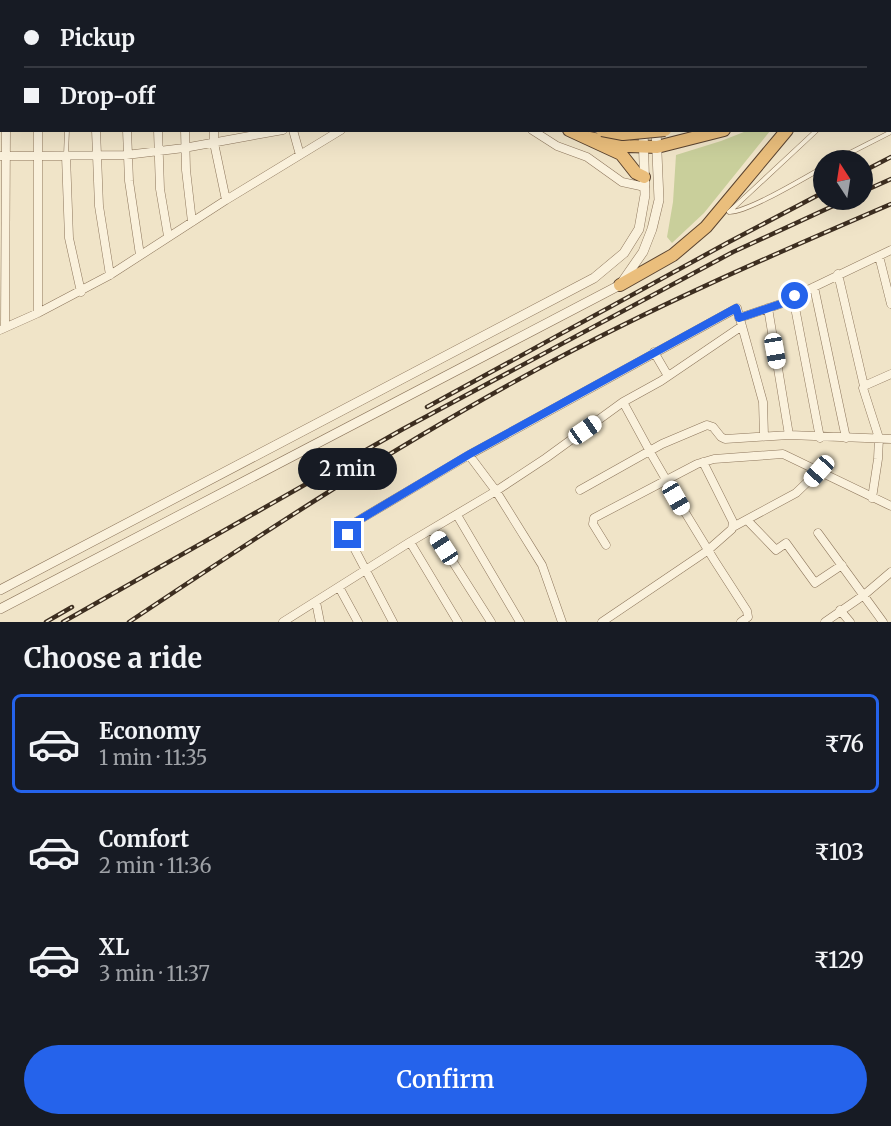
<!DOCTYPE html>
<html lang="en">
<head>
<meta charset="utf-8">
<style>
  :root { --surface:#171b24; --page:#242831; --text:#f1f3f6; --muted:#9ea1a6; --line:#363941; --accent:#2563eb }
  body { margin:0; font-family:Merriweather,serif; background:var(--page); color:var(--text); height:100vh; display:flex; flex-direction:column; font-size:22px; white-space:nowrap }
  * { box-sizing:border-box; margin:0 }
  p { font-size:20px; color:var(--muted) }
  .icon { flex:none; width:33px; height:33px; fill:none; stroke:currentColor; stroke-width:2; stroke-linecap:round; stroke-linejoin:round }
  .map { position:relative; height:622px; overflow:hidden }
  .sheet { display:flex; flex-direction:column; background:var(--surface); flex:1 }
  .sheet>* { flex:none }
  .guide { position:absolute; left:0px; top:0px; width:891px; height:132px; box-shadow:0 6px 24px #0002; display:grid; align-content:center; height:132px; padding:0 24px; background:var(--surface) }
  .needle { width:39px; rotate:348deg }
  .buttons { position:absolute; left:813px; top:150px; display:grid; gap:12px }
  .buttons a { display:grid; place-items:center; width:60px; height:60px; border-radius:50%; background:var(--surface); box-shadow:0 6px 24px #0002; font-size:30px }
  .end { position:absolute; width:27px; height:27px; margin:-14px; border:8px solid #2563eb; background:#fff; box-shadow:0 0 0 3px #fff }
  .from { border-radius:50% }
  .bubble { position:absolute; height:42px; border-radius:21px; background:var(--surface); box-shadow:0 6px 24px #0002; font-size:20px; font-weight:600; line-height:42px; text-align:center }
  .car { position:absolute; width:18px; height:36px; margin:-18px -9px; border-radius:8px; box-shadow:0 0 4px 2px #0007; background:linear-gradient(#fff 24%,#345 0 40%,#fff 0 76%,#345 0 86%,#fff 0) }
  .guide b { display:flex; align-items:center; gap:21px; height:57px; font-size:22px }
  .guide b+b { border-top:2px solid var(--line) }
  .guide i { width:15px; height:15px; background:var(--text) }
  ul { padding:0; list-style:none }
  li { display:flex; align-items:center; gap:18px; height:99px; margin:0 12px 9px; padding:0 12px; border:3px solid transparent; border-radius:9px }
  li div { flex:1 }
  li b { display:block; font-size:22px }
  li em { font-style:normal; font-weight:600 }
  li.selected { border-color:var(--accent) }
  li>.icon { width:54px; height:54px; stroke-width:1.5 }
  h2 { padding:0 24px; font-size:27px; line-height:72px }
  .button { display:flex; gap:12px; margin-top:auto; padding:12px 24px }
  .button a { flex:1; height:69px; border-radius:36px; background:var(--accent); color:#fff; font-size:24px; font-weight:600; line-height:69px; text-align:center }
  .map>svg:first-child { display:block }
</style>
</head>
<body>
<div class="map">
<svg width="891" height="622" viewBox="0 0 891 622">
  <rect width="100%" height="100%" fill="#f0e4c8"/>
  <!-- green -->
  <path fill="#c9cf9b" d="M 749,130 L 770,131 L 704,213 L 672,243 L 667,237 L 673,202 L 676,155 L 721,141 Z"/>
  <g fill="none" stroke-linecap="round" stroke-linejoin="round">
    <defs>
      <path id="service" d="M 890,87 L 891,86
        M 66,155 L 67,130
        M 836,160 L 891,132
        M 729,212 L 817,130
        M 730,212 C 750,211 804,178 824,167"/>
      <path id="minor" d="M 155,0 L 155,2
        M 214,0 L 214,2
        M 271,0 L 271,2
        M 308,0 L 313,2
        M 550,0 L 550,2
        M 737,0 L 738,2
        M 7,2 L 8,0
        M 44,2 L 44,0
        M 99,2 L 99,0
        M 126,2 L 126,0
        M 188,2 L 188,0
        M 246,2 L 246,0
        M 291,2 L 291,0
        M 557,2 L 559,0
        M 638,2 L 640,0
        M 827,2 L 829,0
        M 38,130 L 38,313
        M 96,130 L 99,206 L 110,275
        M 127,130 L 129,181 L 140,255
        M 158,130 L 160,189 L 168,236
        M 185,130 L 186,170 L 192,222
        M 214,130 L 214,143 L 226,200
        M 293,130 L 300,155
        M 532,130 L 557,146 L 587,157 L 622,182 L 645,187
        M 0,156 L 126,155 L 184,148 L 283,130
        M 66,156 L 69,238 L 81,292
        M 879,256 L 891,304
        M 838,274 L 864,386 L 863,388 L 879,438 L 878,459 L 872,498
        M 814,287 L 846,438
        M 768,308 L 789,435
        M 739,318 L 792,300
        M 5,327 L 6,130
        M 0,330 L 38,313 L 110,275 L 226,200 L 341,130
        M 654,352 L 668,376
        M 864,386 L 891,374
        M 623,402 C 661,474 702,543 747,611 L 748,617 L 741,622
        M 820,438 L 793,297 L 891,250
        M 469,455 L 496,491 L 542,565 L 562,622
        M 580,490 L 662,444 L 707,425 L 713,427 L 721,437 L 725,439 L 789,435 L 891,439
        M 457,515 L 520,622
        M 747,520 L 776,550 L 786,543 L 815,583 L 842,565
        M 733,527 L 796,493 L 819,471
        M 432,529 L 491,622
        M 818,533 L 883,622
        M 410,542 L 458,622
        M 606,545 L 593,524 L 594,518 L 697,464 L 714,459 L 783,454 L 891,506
        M 339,587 L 358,622
        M 316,602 L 320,622
        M 840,610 L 850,622
        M 283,622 L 410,542 L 496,491 L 546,458 L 623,402 L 661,381 L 742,326
        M 393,622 L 352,544 C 348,535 347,531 354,523 L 469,455 L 737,308 L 763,402 L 764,436
        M 602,622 L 707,551 L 732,529 L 733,522 L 703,462
        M 825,622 L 864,595 L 891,572"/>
      <path id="tertiary" d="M 478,0 L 478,2
        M 408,2 L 409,0
        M 0,590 L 594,278 L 624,253 L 639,229 L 645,195 L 643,130
        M 0,609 L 620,285 L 643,252 L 652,229 L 659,200 L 656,130"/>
      <path id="secondary" d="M 890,43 L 891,42"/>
      <path id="trunk" d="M 351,0 L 354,2
        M 376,0 L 379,2
        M 399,0 L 402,2
        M 890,5 L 891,4
        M 890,20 L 891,19
        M 569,130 L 621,154 L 636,173 L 644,177
        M 589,138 L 629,146 L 657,147 L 724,130
        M 620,285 L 673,255 L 706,227 L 787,130"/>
    </defs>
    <!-- service casing -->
    <use href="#service" stroke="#8d765c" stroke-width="5"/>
    <!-- minor casing -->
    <use href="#minor" stroke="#8d765c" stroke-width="9"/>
    <!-- tertiary casing -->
    <use href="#tertiary" stroke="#8d765c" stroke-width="10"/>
    <!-- secondary casing -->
    <use href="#secondary" stroke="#6f573f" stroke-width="12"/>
    <!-- trunk casing -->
    <use href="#trunk" stroke="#5b4430" stroke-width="14"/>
    <!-- service -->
    <use href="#service" stroke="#faf1dc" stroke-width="4"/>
    <!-- minor -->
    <use href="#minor" stroke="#faf1dc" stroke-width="8"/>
    <!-- tertiary -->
    <use href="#tertiary" stroke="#faf1dc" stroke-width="9"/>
    <!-- secondary -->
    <use href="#secondary" stroke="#faf1dc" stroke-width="10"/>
    <!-- trunk -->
    <use href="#trunk" stroke="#eabe7c" stroke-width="12"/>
    <defs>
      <path id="rail" d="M 862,172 L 891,157
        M 862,192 L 891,179
        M 427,407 L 727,243 L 824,192
        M 46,622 L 72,607
        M 63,622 L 403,429 L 733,252 L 846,200
        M 129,622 C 261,534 394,447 534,371 C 650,308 770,256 891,204"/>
    </defs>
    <!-- rail casing -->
    <use href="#rail" stroke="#3d2e20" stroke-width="4.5"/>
    <!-- rail -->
    <use href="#rail" stroke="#f7eed8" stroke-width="2" stroke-dasharray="7" stroke-linecap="butt"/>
    <defs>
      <path id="trunk-bridge" d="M 602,130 L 623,134 L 665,130"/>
    </defs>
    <!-- trunk-bridge casing -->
    <use href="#trunk-bridge" stroke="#5b4430" stroke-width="14" stroke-linecap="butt"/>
    <!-- trunk-bridge -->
    <use href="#trunk-bridge" stroke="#eabe7c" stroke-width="12"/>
  </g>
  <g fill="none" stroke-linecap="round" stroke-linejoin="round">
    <!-- route -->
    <path stroke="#2563eb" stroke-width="8" d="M 348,535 L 349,528 L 354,523 L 468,455 L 736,308 L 739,318 L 792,300 L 795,296"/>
  </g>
</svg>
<div class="buttons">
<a><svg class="needle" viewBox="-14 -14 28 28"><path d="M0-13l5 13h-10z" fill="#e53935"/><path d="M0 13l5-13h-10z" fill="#9ea1a6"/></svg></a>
</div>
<i class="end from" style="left:795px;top:296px"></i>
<i class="end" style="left:348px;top:535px"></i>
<div class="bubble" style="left:298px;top:448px;width:99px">2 min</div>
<i class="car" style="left:775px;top:351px;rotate:170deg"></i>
<i class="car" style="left:585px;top:430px;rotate:55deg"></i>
<i class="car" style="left:819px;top:471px;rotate:222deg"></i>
<i class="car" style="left:676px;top:498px;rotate:150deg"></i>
<i class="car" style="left:444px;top:548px;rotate:327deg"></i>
<div class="guide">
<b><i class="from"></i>Pickup</b>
<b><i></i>Drop-off</b>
</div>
</div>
<section class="sheet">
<h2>Choose a ride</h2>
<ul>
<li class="selected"><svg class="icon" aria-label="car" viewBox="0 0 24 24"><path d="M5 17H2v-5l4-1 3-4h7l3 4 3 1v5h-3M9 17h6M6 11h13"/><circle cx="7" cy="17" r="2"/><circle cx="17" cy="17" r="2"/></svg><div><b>Economy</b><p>1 min · 11:35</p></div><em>₹76</em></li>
<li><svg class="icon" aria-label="car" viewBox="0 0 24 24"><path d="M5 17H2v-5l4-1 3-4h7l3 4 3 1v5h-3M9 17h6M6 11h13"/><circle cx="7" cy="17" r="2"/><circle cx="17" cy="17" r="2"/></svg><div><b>Comfort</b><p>2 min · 11:36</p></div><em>₹103</em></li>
<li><svg class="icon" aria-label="car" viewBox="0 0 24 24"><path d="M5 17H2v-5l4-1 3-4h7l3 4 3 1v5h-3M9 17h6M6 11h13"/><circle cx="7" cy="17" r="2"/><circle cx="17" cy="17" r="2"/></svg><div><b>XL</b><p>3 min · 11:37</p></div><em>₹129</em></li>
</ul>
<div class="button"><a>Confirm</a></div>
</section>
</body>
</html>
